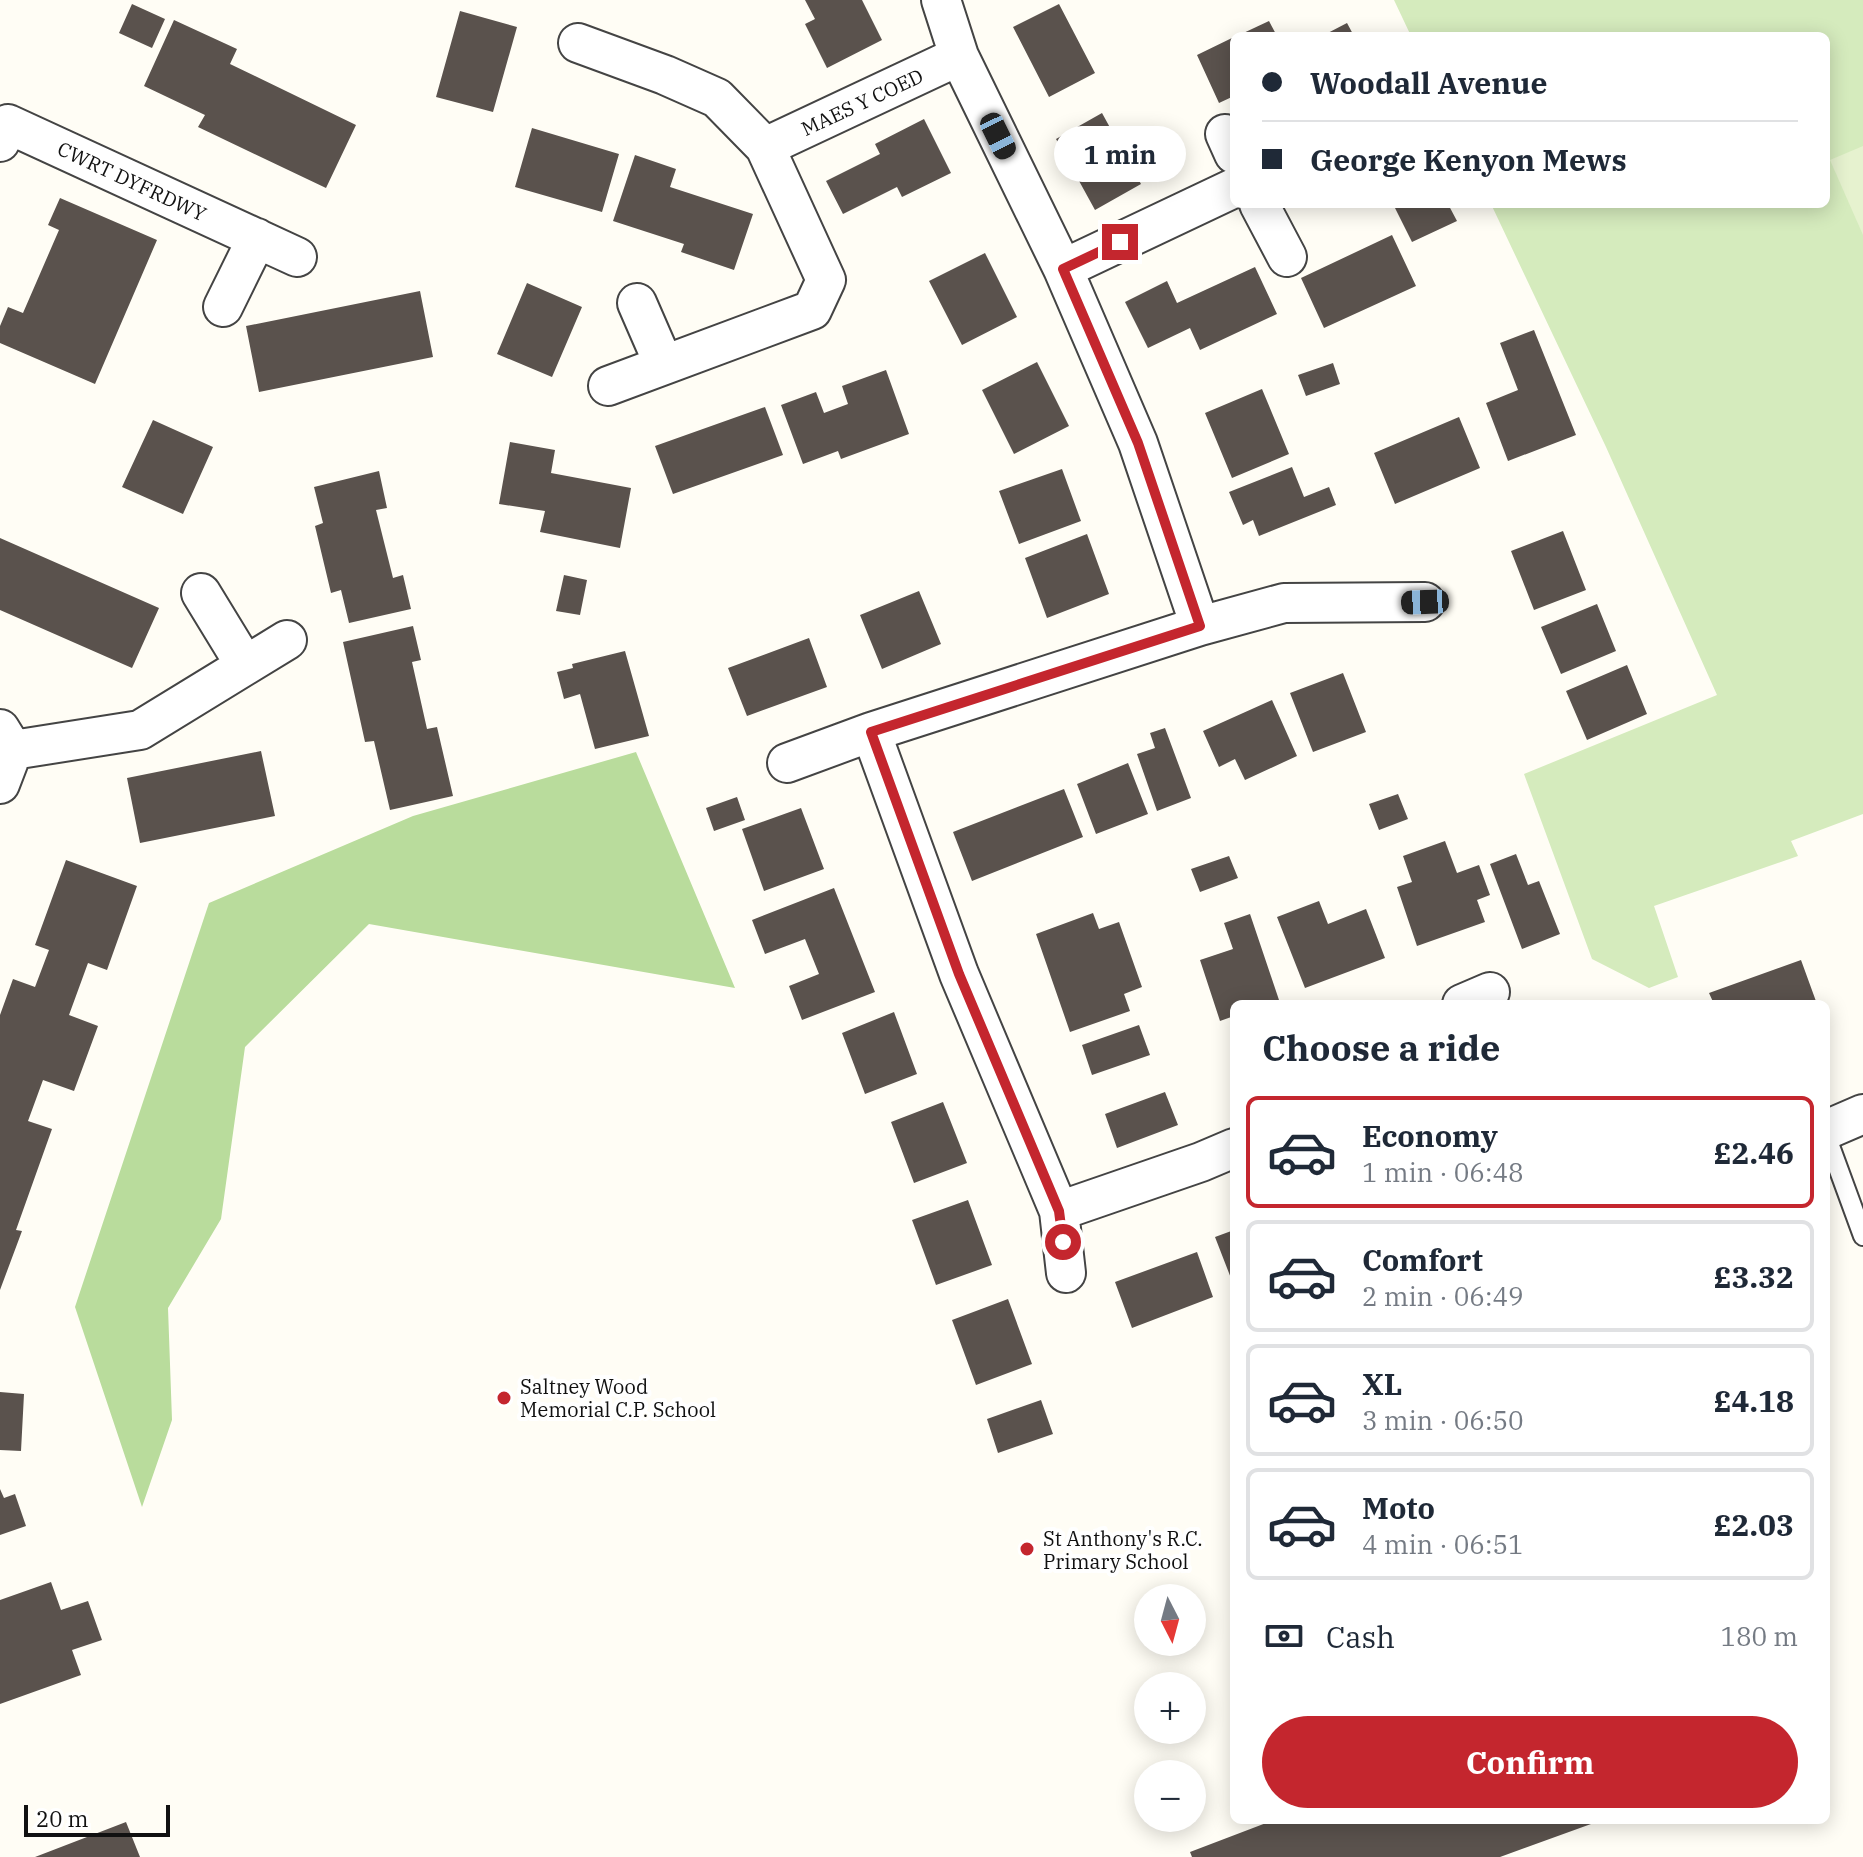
<!DOCTYPE html>
<html lang="en">
<head>
<meta charset="utf-8">
<style>
  :root { --surface:#fff; --page:#f6f6f7; --text:#1f2937; --muted:#747a83; --line:#e0e1e3; --accent:#c4262e }
  body { margin:0; font-family:"IBM Plex Serif",serif; background:var(--page); color:var(--text); height:100vh; display:flex; flex-direction:column; font-size:30px; white-space:nowrap }
  * { box-sizing:border-box; margin:0 }
  p { font-size:26px; color:var(--muted) }
  .icon { flex:none; width:44px; height:44px; fill:none; stroke:currentColor; stroke-width:2; stroke-linecap:round; stroke-linejoin:round }
  .map { position:relative; flex:1; overflow:hidden }
  .side { position:absolute; left:1230px; top:1000px; width:600px; height:824px; display:flex; flex-direction:column; background:var(--surface); border-radius:12px; box-shadow:0 4px 20px #0003 }
  .side>* { flex:none }
  .top-card { position:absolute; left:1230px; top:32px; width:600px; height:176px; border-radius:12px; box-shadow:0 4px 20px #0003; display:grid; align-content:center; height:176px; padding:0 32px; background:var(--surface) }
  .needle { width:52px; rotate:174deg }
  .buttons { position:absolute; left:1134px; top:1584px; display:grid; gap:16px }
  .buttons a { display:grid; place-items:center; width:72px; height:72px; border-radius:50%; background:var(--surface); box-shadow:0 4px 20px #0003; font-size:40px }
  .scale { position:absolute; left:24px; bottom:20px; width:146px; box-sizing:border-box; padding-left:8px; border:4px solid #111; border-top:0; font-size:22px; line-height:28px; white-space:nowrap; color:#111; -webkit-text-stroke:6px #fff; paint-order:stroke }
  .end { position:absolute; width:36px; height:36px; margin:-18px; border:10px solid #c4262e; background:#fff; box-shadow:0 0 0 4px #fff }
  .from { border-radius:50% }
  .bubble { position:absolute; height:56px; border-radius:28px; background:var(--surface); box-shadow:0 4px 20px #0003; font-size:26px; font-weight:700; line-height:56px; text-align:center }
  .car { position:absolute; width:24px; height:48px; margin:-24px -12px; border-radius:10px; box-shadow:0 0 6px 2px #0007; background:linear-gradient(#222 24%,#8ab4d8 0 40%,#222 0 76%,#8ab4d8 0 86%,#222 0) }
  .top-card b { display:flex; align-items:center; gap:28px; height:76px; font-size:30px }
  .top-card b+b { border-top:2px solid var(--line) }
  .top-card i { width:20px; height:20px; background:var(--text) }
  ul { padding:0; list-style:none }
  li { display:flex; align-items:center; gap:24px; height:112px; margin:0 16px 12px; padding:0 16px; border:4px solid var(--line); border-radius:12px }
  li div { flex:1 }
  li b { display:block; font-size:30px }
  li em { font-style:normal; font-weight:700 }
  li.on { border-color:var(--accent) }
  li>.icon { width:72px; height:72px; stroke-width:1.5 }
  h2 { padding:0 32px; font-size:36px; line-height:96px }
  .pay { display:flex; align-items:center; gap:20px; height:88px; padding:0 32px; font-size:30px }
  .pay p { margin-inline-start:auto }
  .button { display:flex; gap:16px; margin-top:auto; padding:16px 32px }
  .button a { flex:1; height:92px; border-radius:48px; background:var(--accent); color:#fff; font-size:32px; font-weight:700; line-height:92px; text-align:center }
  .map>svg:first-child { display:block }
</style>
</head>
<body>
<div class="map">
<svg width="1863" height="1857" viewBox="0 0 1863 1857">
  <rect width="100%" height="100%" fill="#fffdf5"/>
  <!-- green -->
  <path fill="#d5ebbd" d="M 1394,0 L 1863,0 L 1863,814 L 1791,841 L 1798,856 L 1654,906 L 1678,977 L 1649,988 L 1592,959 L 1524,774 L 1717,695 L 1606,447 L 1491,204 L 1826,204 L 1826,36 L 1411,36 Z"/>
  <!-- forest -->
  <path fill="#b9dc9c" d="M 636,752 L 735,988 L 369,924 L 245,1047 L 221,1219 L 168,1308 L 172,1420 L 142,1507 L 75,1307 L 209,903 L 413,816 Z"/>
  <!-- pitch -->
  <path fill="#e6f2cf" d="M 1863,146 L 1863,235 L 1830,160 Z"/>
  <!-- building -->
  <path fill="#5a524d" d="M 805,0 L 862,0 L 882,40 L 827,68 L 805,24 L 815,19 Z
    M 132,4 L 165,19 L 152,48 L 119,33 Z
    M 1059,4 L 1095,73 L 1049,97 L 1013,27 Z
    M 460,11 L 517,27 L 493,112 L 436,97 Z
    M 174,20 L 237,49 L 230,64 L 356,125 L 326,188 L 198,127 L 205,115 L 144,86 Z
    M 1269,21 L 1277,36 L 1237,36 Z
    M 1347,23 L 1354,36 L 1322,36 Z
    M 1234,37 L 1234,96 L 1219,103 L 1197,55 Z
    M 1102,113 L 1141,184 L 1095,210 L 1056,139 Z
    M 924,119 L 951,173 L 902,197 L 897,187 L 843,214 L 826,181 L 880,154 L 875,144 Z
    M 532,128 L 619,154 L 602,212 L 515,187 Z
    M 635,155 L 676,169 L 670,187 L 753,214 L 734,270 L 681,252 L 684,244 L 613,221 Z
    M 60,198 L 157,240 L 95,384 L 0,343 L 0,326 L 8,307 L 23,313 L 59,230 L 48,225 Z
    M 1393,204 L 1448,204 L 1457,221 L 1412,242 Z
    M 1392,235 L 1416,286 L 1324,328 L 1301,278 Z
    M 985,253 L 1017,317 L 962,345 L 929,281 Z
    M 1255,267 L 1277,314 L 1200,350 L 1190,328 L 1148,348 L 1125,302 L 1167,281 L 1177,303 Z
    M 527,283 L 582,307 L 552,377 L 497,354 Z
    M 420,291 L 433,357 L 259,392 L 246,326 Z
    M 1534,330 L 1576,435 L 1508,461 L 1486,403 L 1518,390 L 1500,343 Z
    M 1037,362 L 1069,426 L 1014,454 L 982,390 Z
    M 1333,363 L 1340,384 L 1306,396 L 1298,375 Z
    M 886,370 L 909,434 L 841,459 L 838,451 L 803,464 L 781,405 L 816,392 L 824,413 L 848,404 L 842,386 Z
    M 1262,389 L 1289,454 L 1232,478 L 1205,413 Z
    M 765,407 L 783,455 L 673,494 L 655,446 Z
    M 1459,417 L 1480,468 L 1395,504 L 1374,453 Z
    M 153,420 L 213,447 L 183,514 L 122,487 Z
    M 510,442 L 555,450 L 551,473 L 631,488 L 620,548 L 540,532 L 545,511 L 499,504 Z
    M 1292,467 L 1304,497 L 1329,487 L 1336,505 L 1259,536 L 1253,520 L 1243,525 L 1229,492 Z
    M 1062,469 L 1081,521 L 1019,544 L 999,491 Z
    M 379,471 L 387,508 L 376,510 L 393,578 L 403,575 L 411,609 L 349,623 L 341,590 L 331,593 L 315,526 L 323,523 L 314,487 Z
    M 1563,531 L 1586,590 L 1534,610 L 1511,551 Z
    M 1087,534 L 1109,594 L 1047,618 L 1025,558 Z
    M 0,538 L 159,608 L 132,668 L 0,610 Z
    M 564,575 L 587,580 L 580,615 L 556,611 Z
    M 919,591 L 941,644 L 882,669 L 860,615 Z
    M 1597,604 L 1616,651 L 1561,674 L 1541,627 Z
    M 413,626 L 421,660 L 412,662 L 427,729 L 437,727 L 453,796 L 390,810 L 374,741 L 365,742 L 343,642 Z
    M 809,638 L 827,687 L 747,716 L 728,668 Z
    M 625,651 L 649,736 L 595,749 L 580,694 L 564,699 L 557,672 L 573,668 L 572,664 Z
    M 1627,665 L 1647,714 L 1587,740 L 1566,691 Z
    M 1343,673 L 1366,732 L 1313,752 L 1290,693 Z
    M 1272,700 L 1297,756 L 1245,780 L 1235,759 L 1219,767 L 1203,731 Z
    M 1165,728 L 1191,798 L 1157,811 L 1137,754 L 1155,748 L 1150,733 Z
    M 261,751 L 275,816 L 140,843 L 127,778 Z
    M 1128,763 L 1148,814 L 1096,834 L 1077,784 Z
    M 1064,789 L 1083,837 L 972,881 L 953,832 Z
    M 1398,794 L 1408,819 L 1379,830 L 1369,804 Z
    M 737,797 L 745,820 L 714,831 L 706,808 Z
    M 801,808 L 824,869 L 764,891 L 742,829 Z
    M 1445,841 L 1457,873 L 1479,865 L 1490,895 L 1477,900 L 1485,922 L 1417,946 L 1397,887 L 1412,882 L 1403,856 Z
    M 1516,854 L 1528,885 L 1539,881 L 1560,934 L 1522,949 L 1490,864 Z
    M 1229,856 L 1238,878 L 1200,892 L 1191,869 Z
    M 66,860 L 137,886 L 107,970 L 88,963 L 69,1015 L 98,1026 L 74,1091 L 43,1080 L 28,1121 L 52,1129 L 16,1230 L 22,1231 L 0,1290 L 0,1015 L 13,979 L 35,987 L 49,950 L 35,945 Z
    M 834,888 L 875,992 L 802,1020 L 789,986 L 819,974 L 805,939 L 765,954 L 752,920 Z
    M 1319,901 L 1328,924 L 1366,909 L 1385,958 L 1305,988 L 1277,917 Z
    M 1093,913 L 1099,929 L 1119,922 L 1142,987 L 1124,994 L 1130,1011 L 1070,1032 L 1036,934 Z
    M 1250,914 L 1279,1000 L 1269,1004 L 1234,1004 L 1234,1016 L 1220,1021 L 1200,960 L 1233,949 L 1224,923 Z
    M 1801,960 L 1817,1004 L 1714,1004 L 1709,993 Z
    M 894,1012 L 917,1074 L 865,1094 L 842,1033 Z
    M 1139,1025 L 1150,1055 L 1092,1075 L 1082,1045 Z
    M 1165,1092 L 1178,1125 L 1117,1148 L 1105,1114 Z
    M 943,1102 L 967,1163 L 914,1183 L 891,1122 Z
    M 968,1200 L 992,1265 L 936,1285 L 912,1220 Z
    M 1234,1230 L 1234,1286 L 1215,1237 Z
    M 1197,1252 L 1213,1297 L 1132,1328 L 1115,1282 Z
    M 1008,1299 L 1032,1364 L 976,1385 L 952,1320 Z
    M 0,1392 L 24,1394 L 21,1451 L 0,1450 Z
    M 1041,1400 L 1053,1434 L 998,1453 L 987,1419 Z
    M 0,1489 L 4,1498 L 15,1494 L 26,1526 L 0,1535 Z
    M 51,1582 L 61,1610 L 88,1601 L 102,1640 L 72,1650 L 81,1675 L 0,1704 L 0,1600 Z
    M 1274,1820 L 1589,1820 L 1591,1824 L 1500,1857 L 1192,1857 L 1190,1852 Z
    M 126,1822 L 140,1857 L 35,1857 Z"/>
  <g fill="none" stroke-linecap="round" stroke-linejoin="round">
    <defs>
      <path id="service" d="M 1826,1135 L 1863,1236"/>
      <path id="minor" d="M 941,0 L 959,56 L 1063,269 L 1138,443 L 1200,626 L 871,732 L 959,974 L 1059,1211 L 1066,1273
        M 578,43 L 665,75 L 717,98 L 765,147
        M 1225,134 L 1234,154
        M 0,142 L 8,124 L 297,257
        M 1259,204 L 1287,257
        M 1063,269 L 1234,188
        M 637,303 L 664,365
        M 223,307 L 257,238
        M 608,386 L 812,310 L 826,280 L 765,147 L 959,56
        M 201,593 L 245,665
        M 1200,626 L 1284,603 L 1425,602
        M 0,729 L 13,750 L 0,784
        M 13,750 L 140,730 L 287,640
        M 787,763 L 871,732
        M 1462,1004 L 1490,992
        M 1826,1130 L 1863,1114
        M 1059,1211 L 1201,1162 L 1234,1148"/>
    </defs>
    <!-- service casing -->
    <use href="#service" stroke="#444" stroke-width="22"/>
    <!-- minor casing -->
    <use href="#minor" stroke="#444" stroke-width="42"/>
    <!-- service -->
    <use href="#service" stroke="#fff" stroke-width="18"/>
    <!-- minor -->
    <use href="#minor" stroke="#fff" stroke-width="38"/>
  </g>
  <g fill="none" stroke-linecap="round" stroke-linejoin="round">
    <!-- route -->
    <path stroke="#c4262e" stroke-width="10" d="M 1063,1242 L 1059,1211 L 959,974 L 871,732 L 1200,626 L 1138,443 L 1063,269 L 1120,242"/>
  </g>
  <!-- markers -->
  <g fill="#c4262e" stroke="#fff" stroke-width="3">
    <circle cx="504" cy="1398" r="8"/>
    <circle cx="1027" cy="1549" r="8"/>
  </g>
  <g text-anchor="middle" dominant-baseline="central" stroke-width="8" stroke-linejoin="round" paint-order="stroke">
    <!-- street labels -->
    <g font-size="20" fill="#111" stroke="#fff">
      <text transform="translate(862 102) rotate(-25)">MAES Y COED</text>
      <text transform="translate(132 181) rotate(25)">CWRT DYFRDWY</text>
    </g>
    <!-- poi labels -->
    <g font-size="20" fill="#111" stroke="#fff" text-anchor="start">
      <text x="520" y="1386">Saltney Wood<tspan x="520" dy="23">Memorial C.P. School</tspan></text>
      <text x="1043" y="1538">St Anthony's R.C.<tspan x="1043" dy="23">Primary School</tspan></text>
    </g>
  </g>
</svg>
<div class="buttons">
<a><svg class="needle" viewBox="-14 -14 28 28"><path d="M0-13l5 13h-10z" fill="#e53935"/><path d="M0 13l5-13h-10z" fill="#747a83"/></svg></a>
<a>+</a>
<a>−</a>
</div>
<div class="scale">20 m</div>
<i class="end from" style="left:1063px;top:1242px"></i>
<i class="end" style="left:1120px;top:242px"></i>
<div class="bubble" style="left:1054px;top:126px;width:132px">1 min</div>
<i class="car" style="left:998px;top:136px;rotate:154deg"></i>
<i class="car" style="left:1425px;top:602px;rotate:268deg"></i>
<div class="top-card">
<b><i class="from"></i>Woodall Avenue</b>
<b><i></i>George Kenyon Mews</b>
</div>
<section class="side">
<h2>Choose a ride</h2>
<ul>
<li class="on"><svg class="icon" aria-label="car" viewBox="0 0 24 24"><path d="M5 17H2v-5l4-1 3-4h7l3 4 3 1v5h-3M9 17h6M6 11h13"/><circle cx="7" cy="17" r="2"/><circle cx="17" cy="17" r="2"/></svg><div><b>Economy</b><p>1 min · 06:48</p></div><em>£2.46</em></li>
<li><svg class="icon" aria-label="car" viewBox="0 0 24 24"><path d="M5 17H2v-5l4-1 3-4h7l3 4 3 1v5h-3M9 17h6M6 11h13"/><circle cx="7" cy="17" r="2"/><circle cx="17" cy="17" r="2"/></svg><div><b>Comfort</b><p>2 min · 06:49</p></div><em>£3.32</em></li>
<li><svg class="icon" aria-label="car" viewBox="0 0 24 24"><path d="M5 17H2v-5l4-1 3-4h7l3 4 3 1v5h-3M9 17h6M6 11h13"/><circle cx="7" cy="17" r="2"/><circle cx="17" cy="17" r="2"/></svg><div><b>XL</b><p>3 min · 06:50</p></div><em>£4.18</em></li>
<li><svg class="icon" aria-label="car" viewBox="0 0 24 24"><path d="M5 17H2v-5l4-1 3-4h7l3 4 3 1v5h-3M9 17h6M6 11h13"/><circle cx="7" cy="17" r="2"/><circle cx="17" cy="17" r="2"/></svg><div><b>Moto</b><p>4 min · 06:51</p></div><em>£2.03</em></li>
</ul>
<div class="pay"><svg class="icon" aria-label="cash" viewBox="0 0 24 24"><path d="M3 7h18v10H3z"/><circle cx="12" cy="12" r="2"/></svg>Cash<p>180 m</p></div>
<div class="button"><a>Confirm</a></div>
</section>
</div>
</body>
</html>
